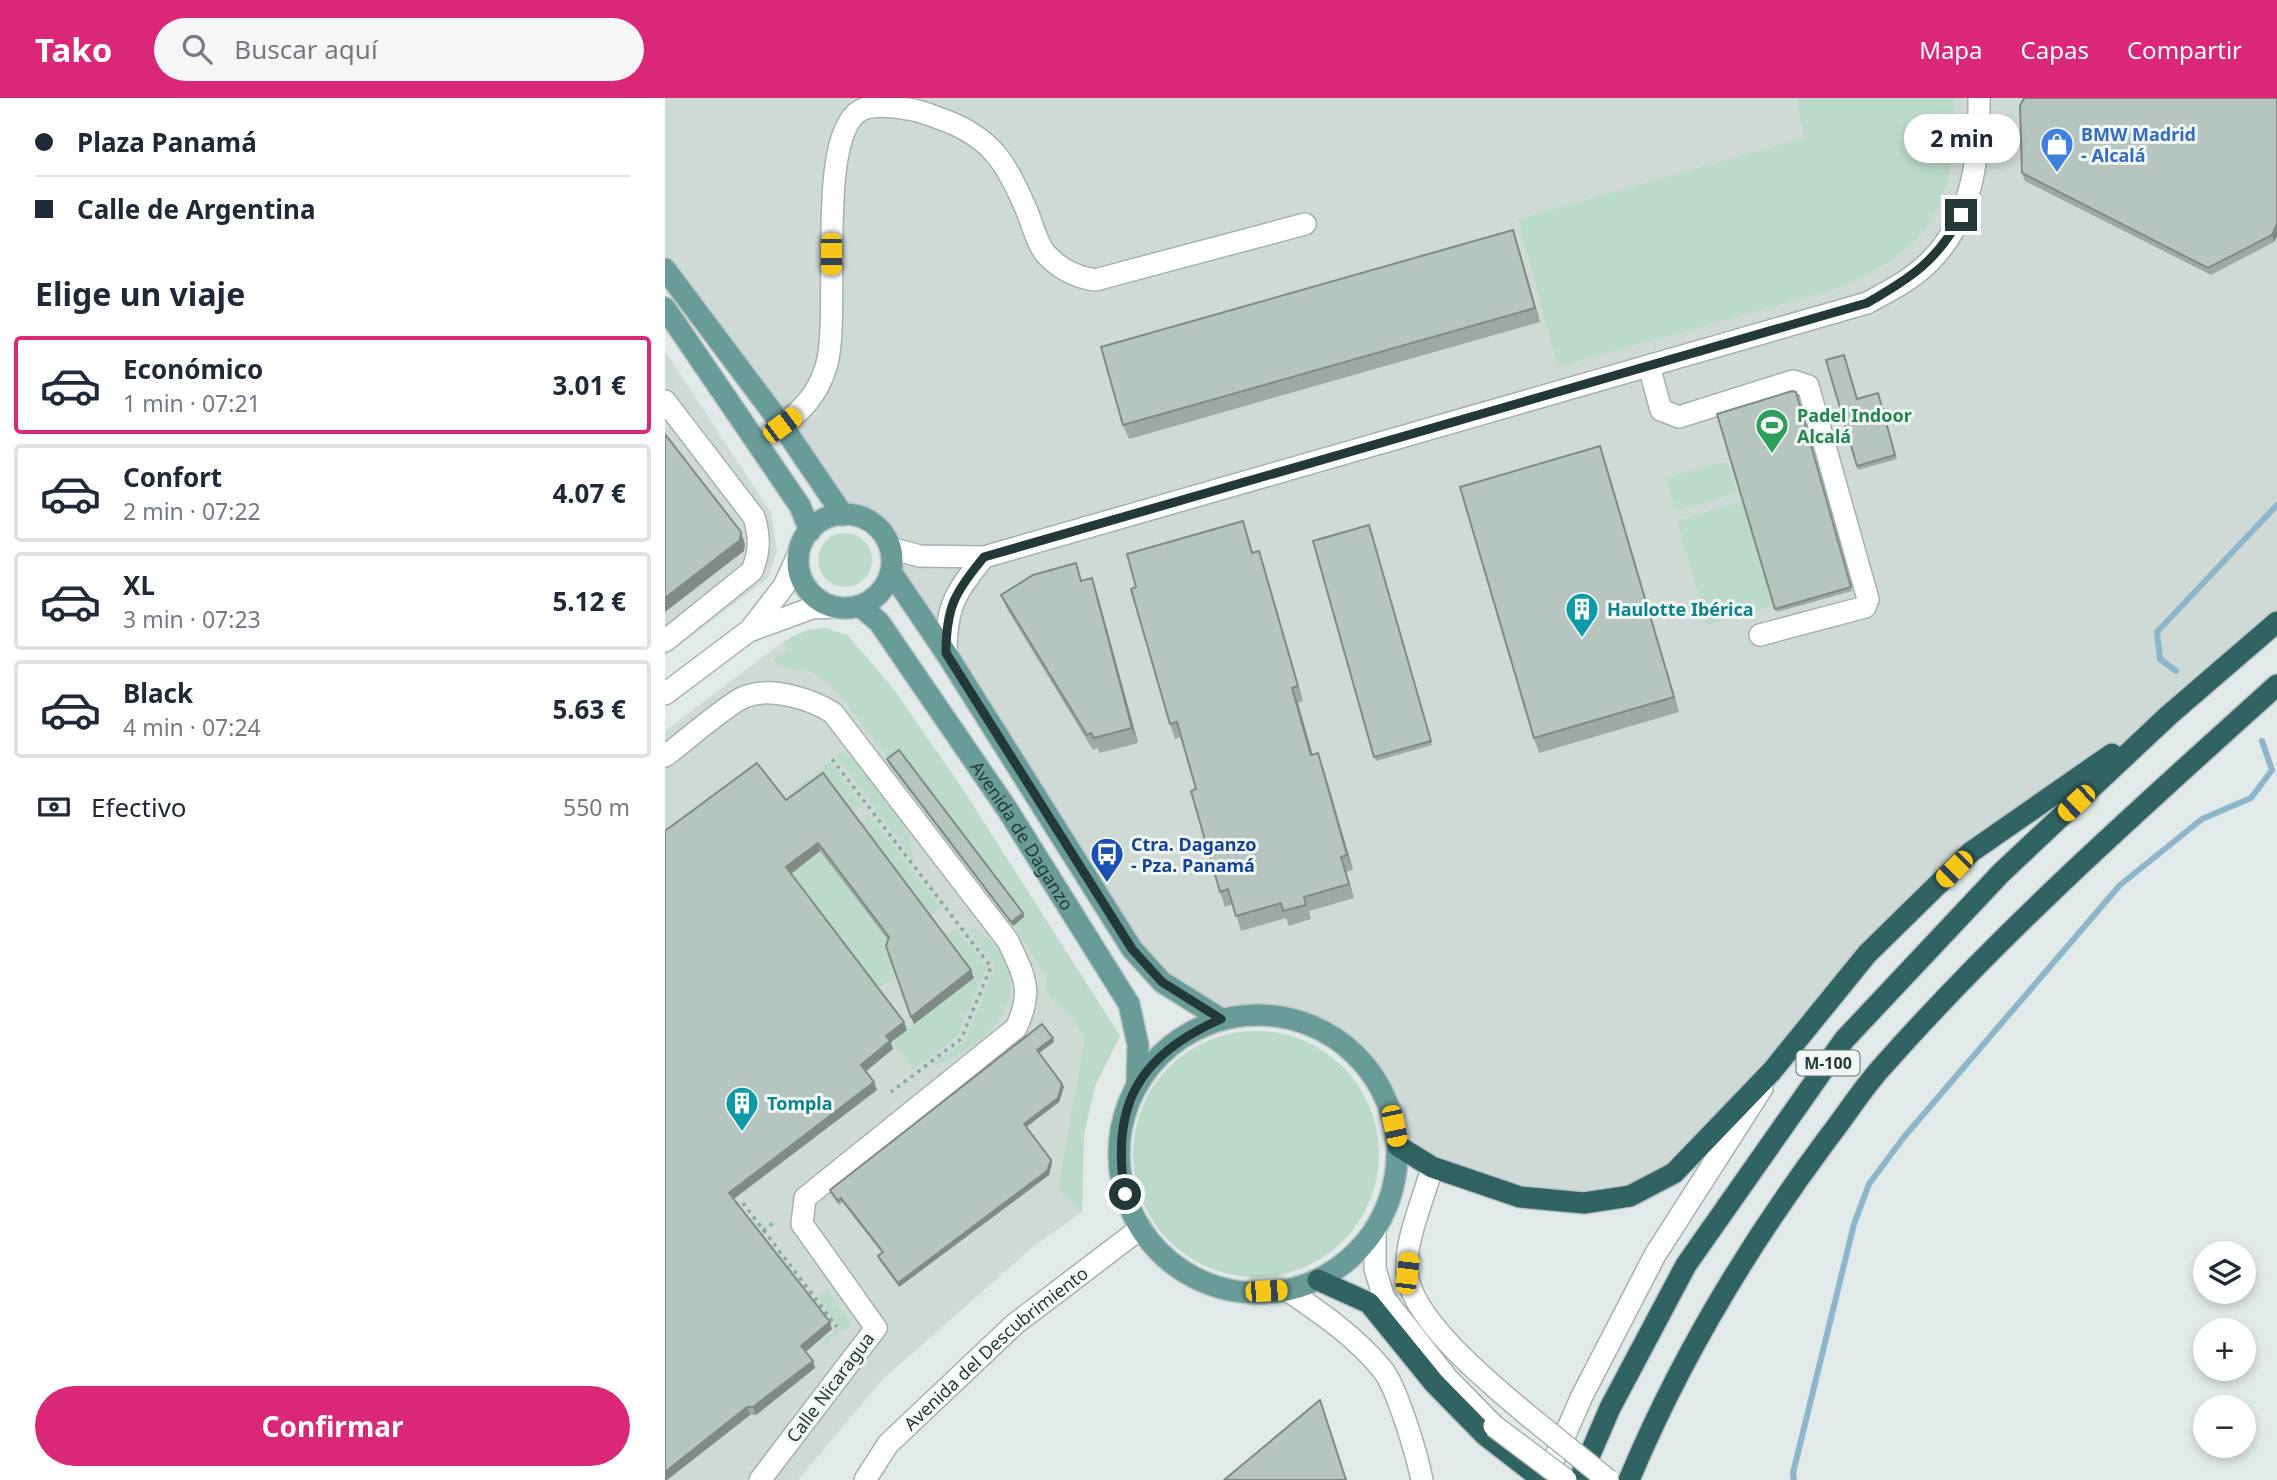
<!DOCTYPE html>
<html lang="es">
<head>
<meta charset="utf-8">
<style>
  :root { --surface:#fff; --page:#f6f6f7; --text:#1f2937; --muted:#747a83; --line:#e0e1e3; --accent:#db2777 }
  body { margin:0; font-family:"Noto Sans",sans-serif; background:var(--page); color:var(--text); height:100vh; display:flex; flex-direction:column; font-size:26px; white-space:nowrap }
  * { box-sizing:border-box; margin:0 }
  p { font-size:23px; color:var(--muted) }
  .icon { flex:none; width:38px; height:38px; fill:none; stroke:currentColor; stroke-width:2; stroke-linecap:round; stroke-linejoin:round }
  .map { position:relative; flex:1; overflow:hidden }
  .sheet { display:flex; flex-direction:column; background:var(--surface); width:665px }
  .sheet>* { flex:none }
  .hud { display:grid; align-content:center; height:154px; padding:0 35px; background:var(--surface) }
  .controls { position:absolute; left:1528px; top:1143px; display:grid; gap:14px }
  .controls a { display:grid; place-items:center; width:63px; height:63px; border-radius:50%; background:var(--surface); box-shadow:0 4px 10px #0003; font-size:35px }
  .end { position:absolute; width:32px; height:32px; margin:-16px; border:9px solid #233937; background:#fff; box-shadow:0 0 0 4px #fff }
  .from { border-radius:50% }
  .bubble { position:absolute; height:49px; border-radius:24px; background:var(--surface); box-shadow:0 4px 10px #0003; font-size:23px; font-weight:700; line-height:49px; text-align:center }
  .car { position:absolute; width:21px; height:42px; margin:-21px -10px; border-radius:9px; box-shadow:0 0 5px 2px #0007; background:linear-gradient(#f5c518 24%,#345 0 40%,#f5c518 0 76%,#345 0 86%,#f5c518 0) }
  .hud b { display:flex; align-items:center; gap:24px; height:66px; font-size:26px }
  .hud b+b { border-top:2px solid var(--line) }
  .hud i { width:18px; height:18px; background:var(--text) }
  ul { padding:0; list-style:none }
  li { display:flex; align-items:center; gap:21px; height:98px; margin:0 14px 10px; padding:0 21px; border:4px solid var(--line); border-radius:7px }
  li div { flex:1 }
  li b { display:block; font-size:26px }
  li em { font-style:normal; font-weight:700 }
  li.active { border-color:var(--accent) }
  li>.icon { width:63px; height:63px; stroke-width:1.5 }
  h2 { padding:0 35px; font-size:32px; line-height:84px }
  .pay { display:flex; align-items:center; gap:18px; height:77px; padding:0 35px; font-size:26px }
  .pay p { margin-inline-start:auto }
  .cta { display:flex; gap:14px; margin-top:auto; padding:14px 35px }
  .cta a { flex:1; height:80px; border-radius:42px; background:var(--accent); color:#fff; font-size:28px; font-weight:700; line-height:80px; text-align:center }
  header { display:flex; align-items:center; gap:42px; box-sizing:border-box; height:98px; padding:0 35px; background:var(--accent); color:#fff }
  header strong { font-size:33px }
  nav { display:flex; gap:38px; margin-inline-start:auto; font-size:24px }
  .search { width:490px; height:63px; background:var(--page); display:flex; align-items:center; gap:18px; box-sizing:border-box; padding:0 24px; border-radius:38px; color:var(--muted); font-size:26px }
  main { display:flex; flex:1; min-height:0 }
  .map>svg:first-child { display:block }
</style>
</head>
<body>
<header>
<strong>Tako</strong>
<div class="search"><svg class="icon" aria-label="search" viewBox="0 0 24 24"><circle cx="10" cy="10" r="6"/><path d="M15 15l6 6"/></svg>Buscar aquí</div>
<nav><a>Mapa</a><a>Capas</a><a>Compartir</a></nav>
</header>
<main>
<section class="sheet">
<div class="hud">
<b><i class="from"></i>Plaza Panamá</b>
<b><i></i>Calle de Argentina</b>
</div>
<h2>Elige un viaje</h2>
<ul>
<li class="active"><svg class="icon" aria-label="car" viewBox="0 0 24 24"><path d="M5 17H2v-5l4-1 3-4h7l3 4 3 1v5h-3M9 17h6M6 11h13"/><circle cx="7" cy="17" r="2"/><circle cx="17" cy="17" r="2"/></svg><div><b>Económico</b><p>1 min · 07:21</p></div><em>3.01 €</em></li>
<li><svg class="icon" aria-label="car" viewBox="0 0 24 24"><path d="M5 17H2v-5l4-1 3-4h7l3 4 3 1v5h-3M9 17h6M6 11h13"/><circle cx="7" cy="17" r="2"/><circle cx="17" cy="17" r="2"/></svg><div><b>Confort</b><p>2 min · 07:22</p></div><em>4.07 €</em></li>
<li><svg class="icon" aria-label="car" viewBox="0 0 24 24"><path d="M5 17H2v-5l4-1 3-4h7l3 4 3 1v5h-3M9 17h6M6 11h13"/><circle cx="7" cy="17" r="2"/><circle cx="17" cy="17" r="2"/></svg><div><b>XL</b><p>3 min · 07:23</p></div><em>5.12 €</em></li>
<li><svg class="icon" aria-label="car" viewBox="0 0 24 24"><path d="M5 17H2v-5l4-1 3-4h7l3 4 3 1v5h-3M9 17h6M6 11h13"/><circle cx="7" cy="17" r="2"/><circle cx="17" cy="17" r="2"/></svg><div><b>Black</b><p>4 min · 07:24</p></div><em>5.63 €</em></li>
</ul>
<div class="pay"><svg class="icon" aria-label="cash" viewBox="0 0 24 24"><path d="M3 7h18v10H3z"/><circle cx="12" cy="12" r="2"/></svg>Efectivo<p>550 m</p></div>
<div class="cta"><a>Confirmar</a></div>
</section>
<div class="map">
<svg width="1612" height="1382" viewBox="0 0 1612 1382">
  <rect width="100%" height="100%" fill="#e1eae8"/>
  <!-- built -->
  <path fill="#cfdad7" d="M 0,0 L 1612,0 L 1612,524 L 1504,617 L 1306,754 L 1009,1075 L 965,1098 L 855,1099 L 733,1048 L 724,1008 L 704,972 L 675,943 L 638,924 L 597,916 L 556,921 L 497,884 L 226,474 L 225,450 L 220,439 L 202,422 L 178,417 L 0,171 Z
    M 0,253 L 106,415 L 112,452 L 103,480 L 0,558 Z
    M 160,530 L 182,537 L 226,588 L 295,687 L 455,938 L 430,988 L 419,1036 L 417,1114 L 370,1147 L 217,1282 L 133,1382 L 0,1382 L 0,633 L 118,544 L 139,533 Z"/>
  <!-- green -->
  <path fill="#bbdac9" d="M 1131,0 L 1289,0 C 1290,106 1271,149 1170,191 L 893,269 L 853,121 L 1140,40 Z
    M 1062,363 L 1072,395 L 1011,413 L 1001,380 Z
    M 1078,403 L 1109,507 L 1042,527 L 1012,423 Z
    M153 462a27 27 0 1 1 54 0a27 27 0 1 1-54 0Z
    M 160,530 L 182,537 L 226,588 L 295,687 L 455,938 L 430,988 L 419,1036 L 417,1114 L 393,1091 L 420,939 L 406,918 L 389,904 L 380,890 L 382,879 L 348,827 L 359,819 L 225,663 L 169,590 L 146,574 L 112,568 L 109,561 L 122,552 L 118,544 L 139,533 Z
    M 178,655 L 190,661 L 243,733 L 248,762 L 170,656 Z
    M 165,664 L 198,707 L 189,713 L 161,677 L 126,703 L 122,697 Z
    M 205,717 L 276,810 L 266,817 L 196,724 Z
    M 155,753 L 243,868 L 211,892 L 124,777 Z
    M 308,829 C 316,836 327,842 333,850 C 372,908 314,953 264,969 L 300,943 L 330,869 L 303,832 Z
    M 290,830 L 322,869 L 292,939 L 248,972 L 227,943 L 311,878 L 282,837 Z
    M468 1056a123 123 0 1 1 246 0a123 123 0 1 1-246 0Z
    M 162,1191 L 186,1226 L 158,1247 L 156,1244 L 174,1229 L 152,1199 Z"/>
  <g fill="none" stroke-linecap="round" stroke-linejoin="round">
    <!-- stream -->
    <path stroke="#8db6cb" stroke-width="6" d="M 1511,573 L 1495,561 L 1492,534 L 1612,407
      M 1129,1382 L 1128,1375 L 1189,1126 L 1204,1086 L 1239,1039 L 1455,787 L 1537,721 L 1586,700 L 1607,672 L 1597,643"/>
    <defs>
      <g id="minor">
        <path d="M 984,268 L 996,312 L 1014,319 L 1128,283 L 1143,288 L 1203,501 L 1200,509 L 1095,537"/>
        <path d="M 0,303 L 89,419 C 95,439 95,453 87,473 L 0,543"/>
        <path d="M 117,327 C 139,311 153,295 161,269 C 177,219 149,37 196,12 C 209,5 230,9 243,11 C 255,12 267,18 279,22 C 327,40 342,66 361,111 C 367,124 371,144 380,155 C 394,171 410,179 430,182 L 640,126"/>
        <path d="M 225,450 L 255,458 L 319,459 L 1202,205 C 1218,196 1235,188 1249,177 C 1305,136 1315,65 1314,0"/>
        <path d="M 87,532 L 147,510 L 172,509"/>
        <path d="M 281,555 C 281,509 290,494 319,459"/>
        <path d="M 0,596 L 85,532 L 119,488 L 134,455"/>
        <path d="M 0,658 C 18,645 61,607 79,599 C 106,588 146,601 168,615 L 343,843 C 359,878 369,892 351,930 L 140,1100 L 137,1126 L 211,1230 L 95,1382"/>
        <path d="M 767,1069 C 759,1101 740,1140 742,1173 C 744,1220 826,1286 860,1315"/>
        <path d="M 710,1131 L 710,1171 L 719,1200 L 782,1280 L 829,1328"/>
        <path d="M 622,1192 C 656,1215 691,1239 717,1271 C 732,1289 752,1357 757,1382"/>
        <path id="s1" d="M 200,1382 L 223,1346 L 350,1226 L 476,1130"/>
        <path d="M 880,1382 L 917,1298 L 990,1157 L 1097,990"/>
      </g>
      <g id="major">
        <path d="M 0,171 L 117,327 L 178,417"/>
        <path d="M 0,210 L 135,408 L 145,433"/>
        <circle cx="180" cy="463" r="47"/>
        <path d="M 226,474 L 281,555 L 467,851 L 497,884 L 556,921"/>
        <path id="s2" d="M 195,508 L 214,524 L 342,711 L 464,906 L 473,947 L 472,987"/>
        <circle cx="593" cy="1056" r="139"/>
      </g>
      <path id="highway" d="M 733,1048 L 767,1069 L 855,1099 L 919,1105 L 965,1098 L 1009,1075 L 1107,973 L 1202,856 L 1306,754 L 1447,656
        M 653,1182 L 704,1205 L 769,1285 L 820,1337 L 878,1382
        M 914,1382 L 945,1310 L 1021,1167 L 1179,942 L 1336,775 L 1504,617 L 1612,524
        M 964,1382 C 1015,1260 1084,1146 1163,1040 C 1181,1017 1197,991 1217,969 C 1339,831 1476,710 1612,587"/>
    </defs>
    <!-- minor casing -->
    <use href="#minor" stroke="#a4b1af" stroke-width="24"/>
    <!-- major casing -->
    <use href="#major" stroke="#bdc4c3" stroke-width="24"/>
    <!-- highway casing -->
    <use href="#highway" stroke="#bdc4c3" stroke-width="24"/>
    <!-- path -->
    <path stroke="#84aba6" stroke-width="3.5" stroke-dasharray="3.5 5" stroke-linecap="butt" d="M 167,661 L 326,869 L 296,941 L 226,994
      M 78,1105 L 172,1229
      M 98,1133 L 111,1122"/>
    <!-- minor -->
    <use href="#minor" stroke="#fff" stroke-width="21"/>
    <!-- major -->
    <use href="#major" stroke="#699c98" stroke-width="21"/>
    <!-- highway -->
    <use href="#highway" stroke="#316362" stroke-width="21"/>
    <defs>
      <path id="minor-bridge" d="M 860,1315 L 943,1382
        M 829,1328 L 901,1382"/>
    </defs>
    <!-- minor-bridge casing -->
    <use href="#minor-bridge" stroke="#a4b1af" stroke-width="24" stroke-linecap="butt"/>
    <!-- minor-bridge -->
    <use href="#minor-bridge" stroke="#fff" stroke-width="21"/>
  </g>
  <!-- wall -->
  <path fill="#9da9a6" d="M 1612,0 L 1609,144 L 1546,177 L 1360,83 L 1357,75 Z
    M 853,147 L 875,224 L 464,341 L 458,327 Z
    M 1161,262 L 1192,301 L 1213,295 L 1232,361 L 1193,372 Z
    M 1127,293 L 1187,493 L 1112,514 L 1052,316 Z
    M 935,348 L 940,363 L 1014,614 L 874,655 L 869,640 Z
    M 578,423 L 588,455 L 594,453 L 599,468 L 638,603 L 633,605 L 647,656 L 658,669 L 688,772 L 681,774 L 689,800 L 644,813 L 646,821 L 624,828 L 621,820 L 576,833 L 568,806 L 560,809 L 555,794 L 531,691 L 516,639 L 510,641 L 505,626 Z
    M 704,427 L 767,647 L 711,663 L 648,443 Z
    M 427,480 L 432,495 L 473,645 L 435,655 L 432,650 L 428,652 L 342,511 L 336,497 L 417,483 Z
    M 222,661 L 358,815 L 359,819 L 348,828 L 223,665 Z
    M 121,702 L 306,872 L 309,880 L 249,926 L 223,842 L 155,753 L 126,776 L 239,924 L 242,932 L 226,944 L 228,951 L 201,973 L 212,992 L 69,1101 L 167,1231 L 141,1254 L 148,1263 L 150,1270 L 91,1317 L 85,1317 L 2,1382 Z
    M 389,944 L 374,955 L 397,986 L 399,989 L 394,1004 L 361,1029 L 386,1062 L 387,1065 L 384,1077 L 234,1189 L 214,1162 L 213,1158 L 217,1155 L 177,1104 L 174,1107 L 166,1096 L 165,1092 Z"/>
  <!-- shaded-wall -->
  <path fill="#808a87" d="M 1612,126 L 1612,139 L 1609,144 L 1607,137 Z
    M 848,132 L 853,147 L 875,224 L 870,210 Z
    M 935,348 L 940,363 L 1014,614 L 1009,599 Z
    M 76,434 L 80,446 L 79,453 L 0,514 L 0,500 Z
    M 594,453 L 599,468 L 638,603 L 633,588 Z
    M 427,480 L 432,495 L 473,645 L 467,630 Z
    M 627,590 L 633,605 L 652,672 L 646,657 Z
    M 653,655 L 658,669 L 688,772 L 682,757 Z
    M 153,745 L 155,753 L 124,777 L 121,769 Z
    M 676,759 L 681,774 L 689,800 L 684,786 Z
    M 358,815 L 359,819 L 348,828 L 346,824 Z
    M 306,872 L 309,880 L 249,926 L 246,919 Z
    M 239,924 L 242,932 L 226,944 L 228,951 L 199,975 L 196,967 L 221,938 Z
    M 388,940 L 389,944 L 373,956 L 372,952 Z
    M 209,984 L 212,992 L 67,1102 L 64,1095 Z
    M 397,986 L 399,989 L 394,1004 L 360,1030 L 359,1026 Z
    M 386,1062 L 387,1065 L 384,1077 L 234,1189 L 233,1185 Z
    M 165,1224 L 167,1231 L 139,1255 L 136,1248 Z
    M 148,1263 L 150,1270 L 91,1317 L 88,1309 Z
    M 82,1309 L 85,1317 L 2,1382 L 0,1382 L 0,1374 Z"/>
  <!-- building -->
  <path fill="#b7c5c1" stroke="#808a87" stroke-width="2" d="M 1359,0 L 1612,0 L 1612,126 L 1607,137 L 1543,170 L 1357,75 L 1355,8 Z
    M 848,132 L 870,210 L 458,327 L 436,249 Z
    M 1179,257 L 1192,301 L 1213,295 L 1230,357 L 1192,368 L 1161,262 Z
    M 1127,293 L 1131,294 L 1186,489 L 1110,511 L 1052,316 Z
    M 0,336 L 76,434 L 75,442 L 0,500 Z
    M 935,348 L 1009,599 L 869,640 L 795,389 Z
    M 578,423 L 587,455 L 594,453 L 633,588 L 627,590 L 646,657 L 653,655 L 682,757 L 676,759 L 684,786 L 639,799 L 641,807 L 618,813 L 616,805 L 571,818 L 563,791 L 555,794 L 526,693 L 531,691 L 512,624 L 505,626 L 466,491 L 471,489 L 462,456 Z
    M 704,427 L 766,643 L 709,659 L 648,443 Z
    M 411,465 L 416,483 L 427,480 L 467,630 L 429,640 L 426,635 L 422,637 L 336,497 L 368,477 Z
    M 234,652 L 358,815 L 346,824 L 222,661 Z
    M 92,665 L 121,702 L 158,675 L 306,872 L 246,919 L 221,848 L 224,839 L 153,745 L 121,769 L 239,924 L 221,938 L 225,943 L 196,967 L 209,984 L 64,1095 L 165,1224 L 136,1248 L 148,1263 L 88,1309 L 82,1309 L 0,1374 L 0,733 Z
    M 377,926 L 388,940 L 372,952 L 397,986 L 393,1000 L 359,1026 L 386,1062 L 382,1073 L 233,1185 L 213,1158 L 218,1154 L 176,1100 L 173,1103 L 165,1092 Z
    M 655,1302 L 681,1382 L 559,1382 Z"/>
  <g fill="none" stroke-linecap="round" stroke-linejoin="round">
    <!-- route -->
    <path stroke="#233937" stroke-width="9" d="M 460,1096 C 445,1007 474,957 556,921 L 497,884 L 467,851 L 281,555 C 281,509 290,494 319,459 L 1202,205 C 1244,181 1274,162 1296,117"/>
  </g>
  <!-- icons -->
  <defs>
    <symbol id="shop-pin" viewBox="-11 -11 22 30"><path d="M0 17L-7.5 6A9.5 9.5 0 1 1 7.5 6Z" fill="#3f7fe0" stroke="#f1f7f5"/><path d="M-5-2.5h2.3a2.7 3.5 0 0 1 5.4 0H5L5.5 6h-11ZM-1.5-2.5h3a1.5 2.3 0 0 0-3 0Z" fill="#fff"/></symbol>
    <symbol id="stadium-pin" viewBox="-11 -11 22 30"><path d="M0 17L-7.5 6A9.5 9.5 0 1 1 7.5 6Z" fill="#2e9e5b" stroke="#f1f7f5"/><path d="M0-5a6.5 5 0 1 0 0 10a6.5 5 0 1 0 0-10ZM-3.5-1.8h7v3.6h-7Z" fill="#fff"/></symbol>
    <symbol id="building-pin" viewBox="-11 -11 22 30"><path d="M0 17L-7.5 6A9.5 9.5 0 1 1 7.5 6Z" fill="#0f9aa8" stroke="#f1f7f5"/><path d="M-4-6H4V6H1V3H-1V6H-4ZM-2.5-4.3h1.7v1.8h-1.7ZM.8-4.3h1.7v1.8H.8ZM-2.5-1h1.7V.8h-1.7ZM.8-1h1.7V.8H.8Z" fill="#fff"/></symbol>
    <symbol id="bus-pin" viewBox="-11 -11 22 30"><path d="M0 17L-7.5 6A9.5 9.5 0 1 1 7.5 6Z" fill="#1a4fb4" stroke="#f1f7f5"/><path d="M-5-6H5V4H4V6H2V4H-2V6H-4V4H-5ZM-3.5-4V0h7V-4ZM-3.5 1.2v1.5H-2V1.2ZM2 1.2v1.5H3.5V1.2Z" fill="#fff"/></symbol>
  </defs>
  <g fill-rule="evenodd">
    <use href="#shop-pin" x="1373" y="27" width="38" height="52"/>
    <use href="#stadium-pin" x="1088" y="308" width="38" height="52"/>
    <use href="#building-pin" x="898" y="492" width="38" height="52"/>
    <use href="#bus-pin" x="423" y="737" width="38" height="52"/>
    <use href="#building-pin" x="58" y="986" width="38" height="52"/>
  </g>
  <g text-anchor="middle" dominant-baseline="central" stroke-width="6" stroke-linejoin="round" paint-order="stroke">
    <!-- shield labels -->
    <rect fill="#f1f7f5" stroke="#617270" stroke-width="2" x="1131.5" y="952.5" width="63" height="25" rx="5"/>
    <g font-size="16" font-weight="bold" fill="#233937">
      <text x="1163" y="965">M-100</text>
    </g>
    <!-- shop labels -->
    <g font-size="18" font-weight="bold" fill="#366cbe" stroke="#f1f7f5" text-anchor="start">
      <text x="1416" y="36">BMW Madrid<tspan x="1416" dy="21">- Alcalá</tspan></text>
    </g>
    <!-- leisure labels -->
    <g font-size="18" font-weight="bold" fill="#27864d" stroke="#f1f7f5" text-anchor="start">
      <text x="1132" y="317">Padel Indoor<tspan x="1132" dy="21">Alcalá</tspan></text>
    </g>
    <!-- culture labels -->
    <g font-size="18" font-weight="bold" fill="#0d838f" stroke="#f1f7f5" text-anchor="start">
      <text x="942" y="511">Haulotte Ibérica</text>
      <text x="102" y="1005">Tompla</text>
    </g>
    <!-- street labels -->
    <g font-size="18" fill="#233937" stroke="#f1f7f5">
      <text stroke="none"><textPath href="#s2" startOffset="282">Avenida de Daganzo</textPath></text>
      <text stroke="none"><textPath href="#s1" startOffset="187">Avenida del Descubrimiento</textPath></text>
      <text transform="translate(165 1289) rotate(-53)">Calle Nicaragua</text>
    </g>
    <!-- transit labels -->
    <g font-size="18" font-weight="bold" fill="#164399" stroke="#f1f7f5" text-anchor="start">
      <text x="466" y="746">Ctra. Daganzo<tspan x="466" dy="21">- Pza. Panamá</tspan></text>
    </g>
  </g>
</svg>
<div class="controls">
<a><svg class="icon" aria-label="layers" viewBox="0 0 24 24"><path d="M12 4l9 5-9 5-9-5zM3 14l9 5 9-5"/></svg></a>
<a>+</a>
<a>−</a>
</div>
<i class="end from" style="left:460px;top:1096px"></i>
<i class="end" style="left:1296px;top:117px"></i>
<div class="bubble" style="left:1239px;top:16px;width:116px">2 min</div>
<i class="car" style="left:166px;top:156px;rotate:180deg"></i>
<i class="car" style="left:117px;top:327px;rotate:53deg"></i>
<i class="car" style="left:1411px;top:705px;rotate:227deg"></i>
<i class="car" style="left:1289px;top:771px;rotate:225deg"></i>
<i class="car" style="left:729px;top:1028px;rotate:168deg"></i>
<i class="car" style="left:742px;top:1175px;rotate:7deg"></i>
<i class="car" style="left:601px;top:1193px;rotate:87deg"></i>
</div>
</main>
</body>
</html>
